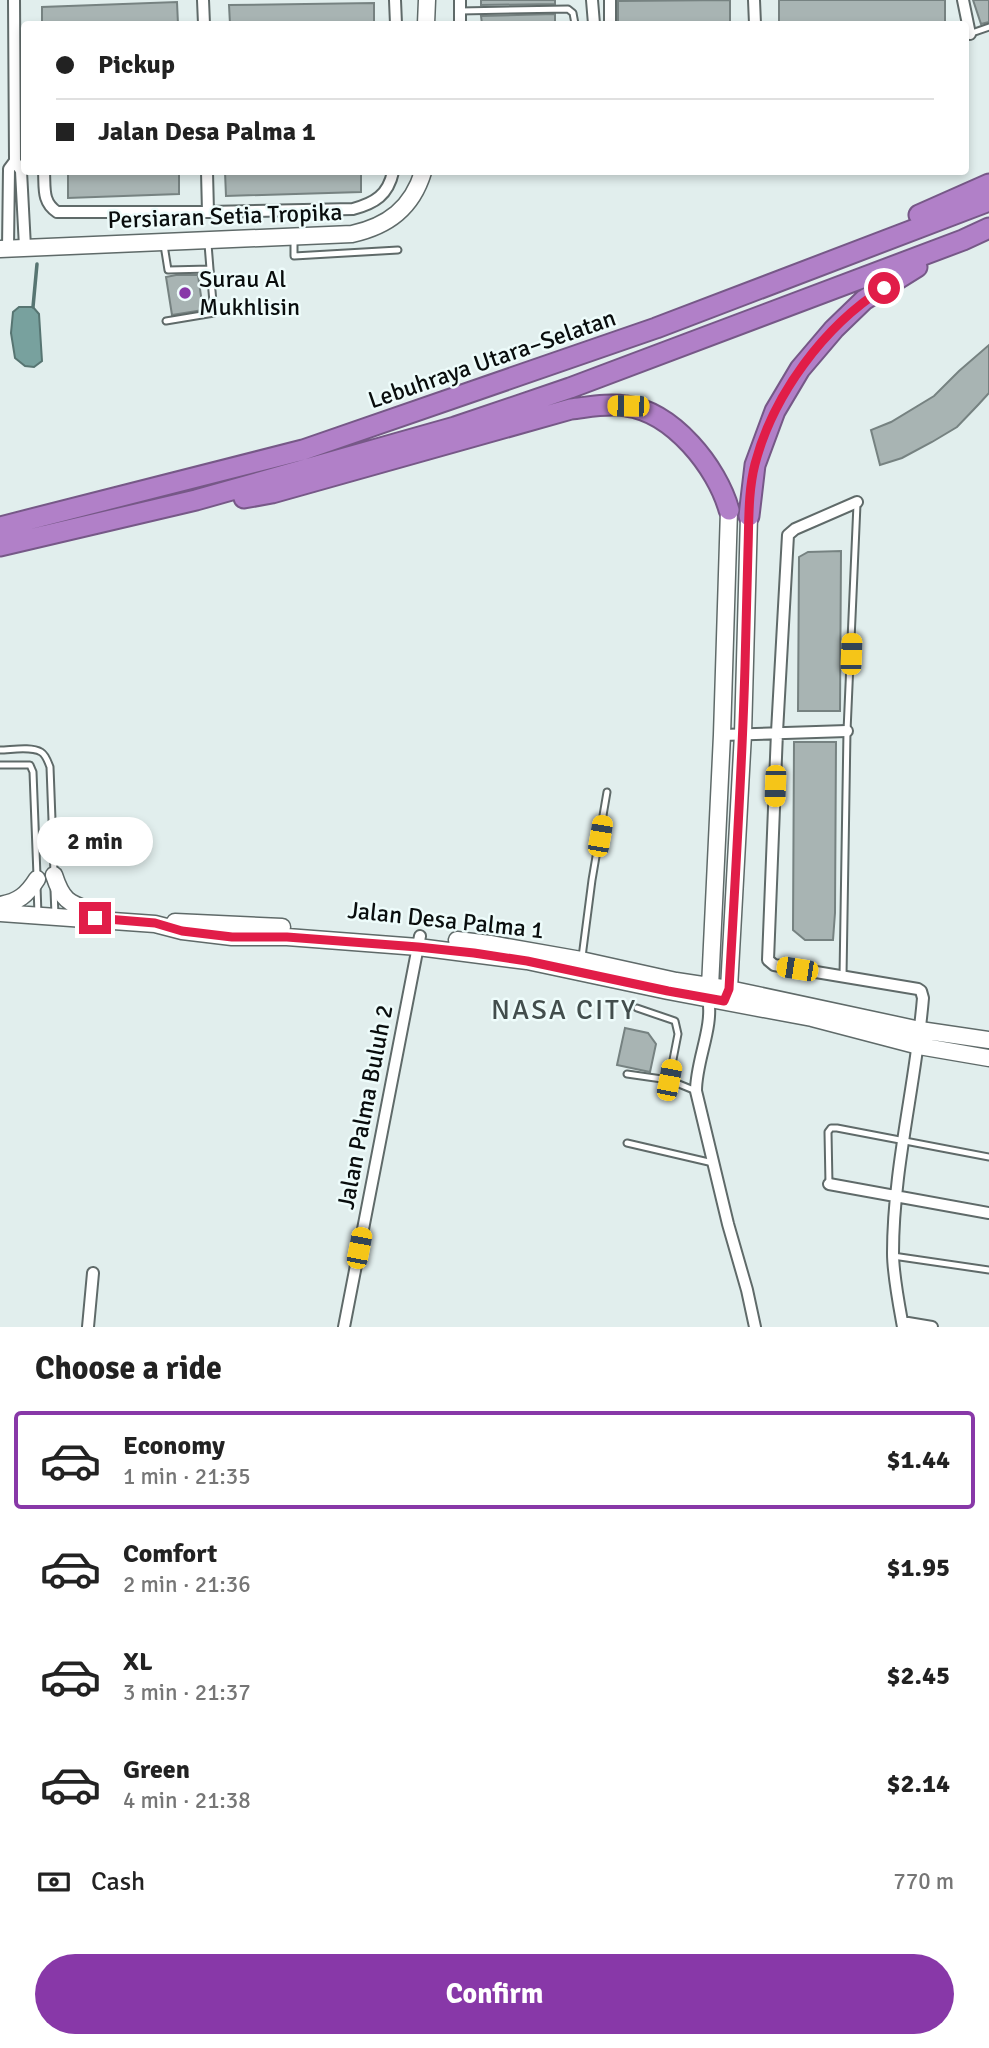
<!DOCTYPE html>
<html lang="en">
<head>
<meta charset="utf-8">
<style>
  :root { --surface:#fff; --page:#f2f2f2; --text:#222; --muted:#767676; --line:#e0e0e0; --accent:#8838a8 }
  body { margin:0; font-family:Signika,sans-serif; background:var(--page); color:var(--text); height:100vh; display:flex; flex-direction:column; font-size:26px; white-space:nowrap }
  * { box-sizing:border-box; margin:0 }
  p { font-size:23px; color:var(--muted) }
  .icon { flex:none; width:38px; height:38px; fill:none; stroke:currentColor; stroke-width:2; stroke-linecap:round; stroke-linejoin:round }
  .map { position:relative; height:1327px; overflow:hidden }
  .drawer { display:flex; flex-direction:column; background:var(--surface); flex:1 }
  .drawer>* { flex:none }
  .guide { position:absolute; left:21px; top:21px; width:948px; height:154px; border-radius:7px; box-shadow:0 4px 10px #0003; display:grid; align-content:center; height:154px; padding:0 35px; background:var(--surface) }
  .end { position:absolute; width:32px; height:32px; margin:-16px; border:9px solid #e11d48; background:#fff; box-shadow:0 0 0 4px #fff }
  .from { border-radius:50% }
  .bubble { position:absolute; height:49px; border-radius:24px; background:var(--surface); box-shadow:0 4px 10px #0003; font-size:23px; font-weight:700; line-height:49px; text-align:center }
  .car { position:absolute; width:21px; height:42px; margin:-21px -10px; border-radius:9px; box-shadow:0 0 5px 2px #0007; background:linear-gradient(#f5c518 24%,#345 0 40%,#f5c518 0 76%,#345 0 86%,#f5c518 0) }
  .guide b { display:flex; align-items:center; gap:24px; height:66px; font-size:26px }
  .guide b+b { border-top:2px solid var(--line) }
  .guide i { width:18px; height:18px; background:var(--text) }
  ul { padding:0; list-style:none }
  li { display:flex; align-items:center; gap:21px; height:98px; margin:0 14px 10px; padding:0 21px; border:4px solid transparent; border-radius:7px }
  li div { flex:1 }
  li b { display:block; font-size:26px }
  li em { font-style:normal; font-weight:700 }
  li.selected { border-color:var(--accent) }
  li>.icon { width:63px; height:63px; stroke-width:1.5 }
  h2 { padding:0 35px; font-size:32px; line-height:84px }
  .pay { display:flex; align-items:center; gap:18px; height:77px; padding:0 35px; font-size:26px }
  .pay p { margin-inline-start:auto }
  .button { display:flex; gap:14px; margin-top:auto; padding:14px 35px }
  .button a { flex:1; height:80px; border-radius:42px; background:var(--accent); color:#fff; font-size:28px; font-weight:700; line-height:80px; text-align:center }
  .map>svg:first-child { display:block }
</style>
</head>
<body>
<div class="map">
<svg width="989" height="1327" viewBox="0 0 989 1327">
  <rect width="100%" height="100%" fill="#e1eeed"/>
  <!-- water -->
  <path fill="#78a19e" stroke="#577572" stroke-width="2" d="M 19,307 L 33,307 L 39,314 L 42,361 L 34,367 L 25,366 L 15,358 L 11,333 L 13,312 Z"/>
  <g fill="none" stroke-linecap="round" stroke-linejoin="round">
    <!-- stream -->
    <path stroke="#577572" stroke-width="3.5" d="M 33,307 L 37,264"/>
  </g>
  <!-- building -->
  <path fill="#a8b4b3" stroke="#768281" stroke-width="2" d="M 481,0 L 555,0 L 555,4 L 481,5 Z
    M 730,0 L 730,24 L 618,24 L 618,1 Z
    M 779,0 L 945,0 L 945,24 L 779,24 Z
    M 973,0 L 989,0 L 989,22 L 981,24 Z
    M 177,2 L 178,24 L 42,24 L 42,7 Z
    M 374,3 L 374,24 L 230,24 L 229,5 Z
    M 555,14 L 555,24 L 482,24 L 481,16 Z
    M 68,172 L 179,172 L 179,194 L 68,198 Z
    M 225,172 L 361,172 L 361,192 L 226,196 Z
    M 176,275 L 198,275 L 203,310 L 172,315 L 166,277 Z
    M 989,345 L 989,393 L 978,405 L 957,427 L 932,442 L 902,458 L 880,465 L 871,430 L 891,422 L 934,396 L 959,371 Z
    M 841,551 L 840,711 L 798,711 L 799,557 L 808,552 Z
    M 794,742 L 836,742 L 835,913 L 833,940 L 805,940 L 793,930 Z
    M 625,1028 L 648,1033 L 656,1044 L 650,1072 L 617,1065 Z"/>
  <g fill="none" stroke-linecap="round" stroke-linejoin="round">
    <defs>
      <path id="lane" d="M 460,11 L 568,9 L 573,13 L 575,24
        M 969,34 L 989,27
        M 294,240 L 294,256 L 398,250
        M 208,244 L 210,269
        M 164,245 L 168,270 L 210,269 L 214,313 L 166,321
        M 0,750 C 11,750 31,746 41,752 C 46,755 48,762 50,767 L 54,873
        M 0,765 L 30,765 L 33,772 L 37,876
        M 37,886 L 38,915
        M 54,890 L 55,915
        M 582,957 L 592,880 L 607,792
        M 843,976 L 847,731 L 857,504
        M 637,1008 L 675,1021 L 678,1034 L 669,1080
        M 627,1074 L 669,1080 L 696,1091
        M 627,1143 L 713,1163
        M 829,1184 L 828,1132 L 831,1128 L 837,1128 L 989,1157
        M 893,1256 L 989,1270"/>
      <path id="street" d="M 14,0 L 15,161 L 21,171 L 25,247
        M 203,0 L 204,24
        M 395,0 L 396,24
        M 460,0 L 460,24
        M 592,0 L 594,24
        M 610,0 L 610,24
        M 754,0 L 755,24
        M 963,0 L 970,34
        M 44,172 C 45,188 42,202 57,212 L 208,212 L 353,209 C 375,203 388,195 393,172
        M 207,172 L 208,212
        M 8,248 L 9,169 L 15,161
        M 857,502 L 795,529 L 788,535 L 777,732 L 768,960 L 774,965 L 918,989 L 921,991 L 923,998 C 916,1083 893,1168 893,1253 C 893,1275 899,1305 903,1327
        M 722,735 L 847,731
        M 708,998 C 714,1027 696,1060 696,1091 L 728,1224 L 747,1290 L 755,1327
        M 829,1184 L 989,1213
        M 902,1322 L 932,1327
        M 88,1327 L 93,1273
        M 344,1327 L 420,936"/>
      <path id="secondary" d="M 426,24 L 427,0
        M 0,249 L 352,234 C 388,226 412,208 423,172
        M 54,875 C 63,903 70,903 96,913
        M 0,905 C 18,902 27,895 37,879
        M 0,913 L 155,924 L 182,931 L 232,937 L 287,937 L 418,947 L 527,961 L 668,991 L 812,1018 L 919,1046 L 989,1058
        M 175,922 L 282,927
        M 457,940 L 490,944 L 581,960 L 676,981 L 729,989 L 920,1030 L 989,1040
        M 708,997 L 710,987 L 722,735 L 729,510
        M 725,998 L 729,989 L 743,734 L 749,516"/>
      <path id="highway" d="M 919,215 L 989,184
        M 244,498 L 272,493 L 571,409 C 589,407 608,403 626,406 C 673,412 717,467 729,510
        M 749,516 L 755,465 L 775,411 L 800,369 L 834,329 L 864,300 L 917,267
        M 0,527 L 303,450 L 656,328 L 989,201
        M 0,546 L 196,500 L 455,427 L 570,388 L 963,240 L 989,228"/>
    </defs>
    <!-- lane casing -->
    <use href="#lane" stroke="#5f6a69" stroke-width="9"/>
    <!-- street casing -->
    <use href="#street" stroke="#5f6a69" stroke-width="14"/>
    <!-- secondary casing -->
    <use href="#secondary" stroke="#5f6a69" stroke-width="19"/>
    <!-- highway casing -->
    <use href="#highway" stroke="#765887" stroke-width="23"/>
    <!-- lane -->
    <use href="#lane" stroke="#fff" stroke-width="5"/>
    <!-- street -->
    <use href="#street" stroke="#fff" stroke-width="10"/>
    <!-- secondary -->
    <use href="#secondary" stroke="#fff" stroke-width="16"/>
    <!-- highway -->
    <use href="#highway" stroke="#b180c8" stroke-width="19"/>
  </g>
  <g fill="none" stroke-linecap="round" stroke-linejoin="round">
    <!-- route -->
    <path stroke="#e11d48" stroke-width="9" d="M 95,918 L 155,923 L 182,931 L 232,937 L 287,937 L 418,947 L 474,953 L 527,961 L 668,991 L 724,1001 L 729,989 C 735,881 742,773 745,666 C 746,627 747,588 748,549 C 749,521 748,491 755,464 C 773,395 824,326 884,288"/>
  </g>
  <!-- markers -->
  <circle fill="#8838a8" stroke="#eefcfb" stroke-width="2.5" cx="185" cy="293" r="7"/>
  <g text-anchor="middle" dominant-baseline="central" stroke-width="5" stroke-linejoin="round" paint-order="stroke">
    <!-- street labels -->
    <g font-size="24" fill="#090d0d" stroke="#eefcfb">
      <text transform="translate(225 216) rotate(-2)">Persiaran Setia Tropika</text>
      <text transform="translate(492 359) rotate(-19)">Lebuhraya Utara–Selatan</text>
      <text transform="translate(446 920) rotate(6)">Jalan Desa Palma 1</text>
      <text transform="translate(365 1107) rotate(-79)">Jalan Palma Buluh 2</text>
    </g>
    <!-- poi labels -->
    <g font-size="24" fill="#090d0d" stroke="#eefcfb" text-anchor="start">
      <text x="199" y="279">Surau Al<tspan x="199" dy="28">Mukhlisin</tspan></text>
    </g>
    <!-- quarter labels -->
    <g font-size="28" letter-spacing="2" fill="#424d4c" stroke="#eefcfb">
      <text x="564" y="1010">NASA CITY</text>
    </g>
  </g>
</svg>
<i class="end from" style="left:884px;top:288px"></i>
<i class="end" style="left:95px;top:918px"></i>
<div class="bubble" style="left:37px;top:817px;width:116px">2 min</div>
<i class="car" style="left:628px;top:406px;rotate:271deg"></i>
<i class="car" style="left:851px;top:654px;rotate:2deg"></i>
<i class="car" style="left:775px;top:786px;rotate:182deg"></i>
<i class="car" style="left:600px;top:836px;rotate:10deg"></i>
<i class="car" style="left:797px;top:969px;rotate:279deg"></i>
<i class="car" style="left:669px;top:1080px;rotate:11deg"></i>
<i class="car" style="left:359px;top:1248px;rotate:11deg"></i>
<div class="guide">
<b><i class="from"></i>Pickup</b>
<b><i></i>Jalan Desa Palma 1</b>
</div>
</div>
<section class="drawer">
<h2>Choose a ride</h2>
<ul>
<li class="selected"><svg class="icon" aria-label="car" viewBox="0 0 24 24"><path d="M5 17H2v-5l4-1 3-4h7l3 4 3 1v5h-3M9 17h6M6 11h13"/><circle cx="7" cy="17" r="2"/><circle cx="17" cy="17" r="2"/></svg><div><b>Economy</b><p>1 min · 21:35</p></div><em>$1.44</em></li>
<li><svg class="icon" aria-label="car" viewBox="0 0 24 24"><path d="M5 17H2v-5l4-1 3-4h7l3 4 3 1v5h-3M9 17h6M6 11h13"/><circle cx="7" cy="17" r="2"/><circle cx="17" cy="17" r="2"/></svg><div><b>Comfort</b><p>2 min · 21:36</p></div><em>$1.95</em></li>
<li><svg class="icon" aria-label="car" viewBox="0 0 24 24"><path d="M5 17H2v-5l4-1 3-4h7l3 4 3 1v5h-3M9 17h6M6 11h13"/><circle cx="7" cy="17" r="2"/><circle cx="17" cy="17" r="2"/></svg><div><b>XL</b><p>3 min · 21:37</p></div><em>$2.45</em></li>
<li><svg class="icon" aria-label="car" viewBox="0 0 24 24"><path d="M5 17H2v-5l4-1 3-4h7l3 4 3 1v5h-3M9 17h6M6 11h13"/><circle cx="7" cy="17" r="2"/><circle cx="17" cy="17" r="2"/></svg><div><b>Green</b><p>4 min · 21:38</p></div><em>$2.14</em></li>
</ul>
<div class="pay"><svg class="icon" aria-label="cash" viewBox="0 0 24 24"><path d="M3 7h18v10H3z"/><circle cx="12" cy="12" r="2"/></svg>Cash<p>770 m</p></div>
<div class="button"><a>Confirm</a></div>
</section>
</body>
</html>
